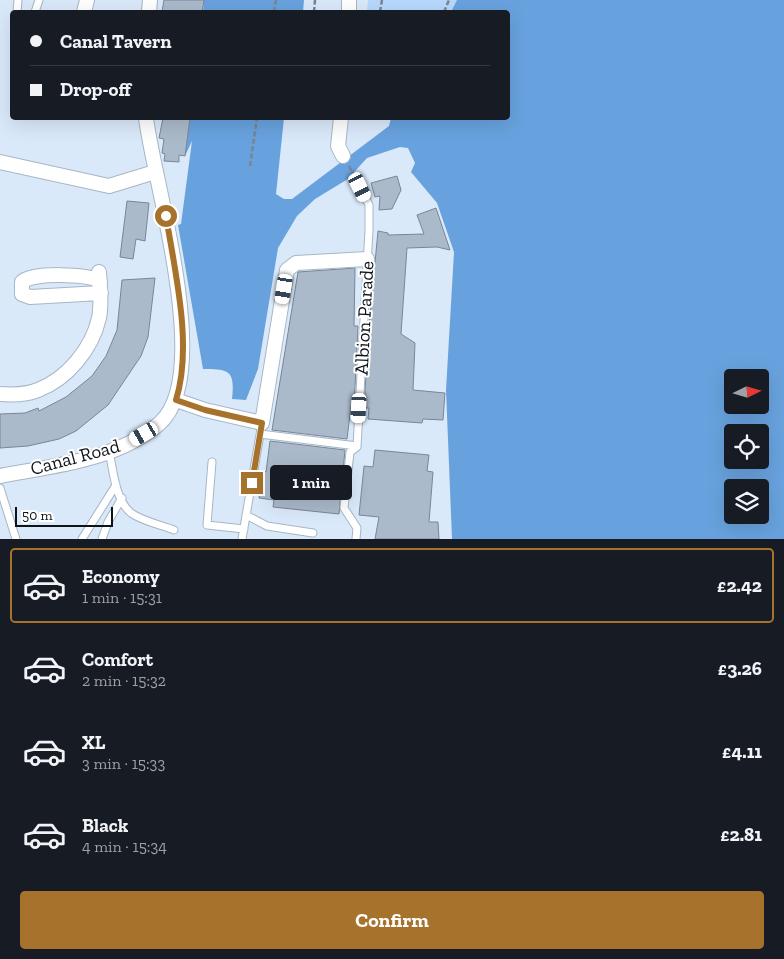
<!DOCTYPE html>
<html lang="en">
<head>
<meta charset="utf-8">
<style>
  :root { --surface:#171b24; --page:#20242c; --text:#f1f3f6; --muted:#9ea1a6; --line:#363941; --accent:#a7722b }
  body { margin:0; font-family:"Zilla Slab",serif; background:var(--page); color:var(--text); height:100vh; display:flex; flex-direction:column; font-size:19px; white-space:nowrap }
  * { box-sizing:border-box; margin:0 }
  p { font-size:16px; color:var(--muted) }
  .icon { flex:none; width:28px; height:28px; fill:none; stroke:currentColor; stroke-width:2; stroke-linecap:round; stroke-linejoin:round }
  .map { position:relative; height:539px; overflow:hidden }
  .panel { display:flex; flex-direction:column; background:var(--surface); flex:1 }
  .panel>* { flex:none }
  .hud { position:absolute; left:10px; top:10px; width:500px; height:110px; border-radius:5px; box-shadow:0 5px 20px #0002; display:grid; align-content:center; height:110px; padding:0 20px; background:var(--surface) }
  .needle { width:32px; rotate:85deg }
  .controls { position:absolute; left:724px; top:369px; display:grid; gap:10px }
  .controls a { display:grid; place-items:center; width:45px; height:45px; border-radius:5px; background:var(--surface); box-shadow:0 5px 20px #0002; font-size:25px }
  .scale { position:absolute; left:15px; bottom:12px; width:98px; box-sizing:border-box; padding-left:5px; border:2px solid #0d1318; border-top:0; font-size:14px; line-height:18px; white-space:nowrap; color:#0d1318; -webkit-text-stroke:4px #fff; paint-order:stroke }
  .end { position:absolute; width:22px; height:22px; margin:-11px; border:6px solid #a7722b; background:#fff; box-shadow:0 0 0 2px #fff }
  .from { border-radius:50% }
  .bubble { position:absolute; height:35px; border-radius:5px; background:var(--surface); box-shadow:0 5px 20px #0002; font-size:16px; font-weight:700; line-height:35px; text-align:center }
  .car { position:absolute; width:15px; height:30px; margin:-15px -8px; border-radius:6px; box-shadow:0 0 4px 1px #0007; background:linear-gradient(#fff 24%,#345 0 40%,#fff 0 76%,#345 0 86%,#fff 0) }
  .hud b { display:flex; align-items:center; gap:18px; height:48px; font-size:19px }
  .hud b+b { border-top:1px solid var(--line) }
  .hud i { width:12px; height:12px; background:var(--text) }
  ul { padding:9px 0 0; list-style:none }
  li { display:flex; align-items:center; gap:15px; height:75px; margin:0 10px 8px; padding:0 10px; border:2px solid transparent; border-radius:5px }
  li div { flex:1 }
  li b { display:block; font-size:19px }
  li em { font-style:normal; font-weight:700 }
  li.on { border-color:var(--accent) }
  li>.icon { width:45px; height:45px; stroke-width:1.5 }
  .primary-button { display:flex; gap:10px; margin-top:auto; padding:10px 20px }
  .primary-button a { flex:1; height:58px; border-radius:5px; background:var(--accent); color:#fff; font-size:20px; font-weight:700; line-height:58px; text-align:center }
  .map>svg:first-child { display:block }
</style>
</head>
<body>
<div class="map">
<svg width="784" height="539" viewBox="0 0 784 539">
  <rect width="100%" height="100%" fill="#dae9fa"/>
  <!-- green -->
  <path fill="#b7d8fc" d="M 368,0 L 516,0 L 500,12 L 367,12 Z"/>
  <!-- water -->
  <path fill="#68a2de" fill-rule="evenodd" d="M 204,0 L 304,0 L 303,12 L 203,12 Z
    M 457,0 L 784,0 L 784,539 L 452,539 L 446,390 L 454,252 L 437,203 L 411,172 L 415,163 L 408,148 L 400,147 L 367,158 L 348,179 L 315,199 L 297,216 L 278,248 L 258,369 L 246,400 L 232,399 C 235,371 230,369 203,369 L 178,225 L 181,224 L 192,141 L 185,156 L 190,118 L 284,118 L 276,194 L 284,199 L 292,199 L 389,126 L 391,118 L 508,118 L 508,12 L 451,12 ZM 732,378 L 760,378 L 760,405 L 732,405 ZM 732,432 L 760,432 L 760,460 L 732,460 ZM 732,488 L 760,488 L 760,515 L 732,515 Z"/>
  <!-- building -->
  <path fill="#abbaca" stroke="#788696" d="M 164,0 L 204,0 L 202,12 L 162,12 Z
    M 163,118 L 190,118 L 185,156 L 179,155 L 179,162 L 164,161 L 165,154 L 162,153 L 164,139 L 159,138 Z
    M 397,176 L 401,190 L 392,209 L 379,210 L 380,196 L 375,197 L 371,183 Z
    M 127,201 L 149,203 L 145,241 L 136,239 L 133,259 L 120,257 Z
    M 436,208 L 450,250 L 437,247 L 407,248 L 401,334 L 415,343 L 413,390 L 445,393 L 443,420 L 423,419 L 422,423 L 368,419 L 369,408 L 364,408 L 369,326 L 378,231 L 388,233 L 388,235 L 424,234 L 417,215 Z
    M 355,268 L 354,326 L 358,326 L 354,407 L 351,406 L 347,439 L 272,430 L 298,272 Z
    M 155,278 L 148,337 L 141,356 L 108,405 L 76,431 L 59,439 L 28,446 L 0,448 L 0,414 L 25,413 L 38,408 L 39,411 L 66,397 L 92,376 L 106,356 L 117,330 L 122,280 Z
    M 270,441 L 345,450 L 339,514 L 273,507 L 274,500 L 259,498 L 263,471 L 266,472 Z
    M 375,450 L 429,455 L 427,471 L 433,472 L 429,522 L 438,522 L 439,539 L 375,539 L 379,517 L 359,515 L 364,466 L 373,467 Z"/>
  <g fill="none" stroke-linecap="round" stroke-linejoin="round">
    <defs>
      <path id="lane" d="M 17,12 L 18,0
        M 35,12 L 39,0
        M 260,434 L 357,446
        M 109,451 C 113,469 115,500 131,513 C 142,521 161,525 174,530
        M 212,462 L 207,525 L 244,529
        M 0,488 L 16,539
        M 246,515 L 267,526 L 313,533
        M 82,539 L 116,485
        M 102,539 L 108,522 L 122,498
        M 242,539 L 262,423
        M 356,539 L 357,528 L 344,508 L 350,452 L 357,447 L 369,230 L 369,205 L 360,187"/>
      <path id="street" d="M 84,12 L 87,0
        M 149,12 L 150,0
        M 349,12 L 349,0
        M 341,118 L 338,146 L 343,156
        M 0,162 L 109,186 L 155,172
        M 100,281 C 86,274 33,272 22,282 L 22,294 L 30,297 L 101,293
        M 0,394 C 13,395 26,395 38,390 C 67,379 92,349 99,318 C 102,303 100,287 99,272
        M 176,400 L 205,410 L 262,423 L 287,270 L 296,263 L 367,259
        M 0,476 C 53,466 118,460 160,423 C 214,374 154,184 146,118"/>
    </defs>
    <!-- lane casing -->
    <use href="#lane" stroke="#a7b6c6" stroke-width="9"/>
    <!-- street casing -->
    <use href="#street" stroke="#a7b6c6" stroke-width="16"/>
    <!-- path -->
    <path stroke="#7a8591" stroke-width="2.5" stroke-dasharray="5 2.5" stroke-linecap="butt" d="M 274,12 L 276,0
      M 314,12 L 315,0
      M 380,12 L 382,0
      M 444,12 L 449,0
      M 250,166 L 257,118
      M 349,166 L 356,179"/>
    <!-- lane -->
    <use href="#lane" stroke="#fff" stroke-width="7"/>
    <!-- street -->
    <use href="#street" stroke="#fff" stroke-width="14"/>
  </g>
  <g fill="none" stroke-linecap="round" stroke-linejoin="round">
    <!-- route -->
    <path stroke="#a7722b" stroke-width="6" d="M 166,216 C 175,272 193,346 176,400 L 205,410 L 262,423 L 252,483"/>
  </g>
  <g text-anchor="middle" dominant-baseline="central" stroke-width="4" stroke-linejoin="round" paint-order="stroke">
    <!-- street labels -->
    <g font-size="19" fill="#0d1318" stroke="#fff">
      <text transform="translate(364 318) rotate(-87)">Albion Parade</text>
      <text transform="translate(75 457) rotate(-15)">Canal Road</text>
    </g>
  </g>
</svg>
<div class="controls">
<a><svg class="needle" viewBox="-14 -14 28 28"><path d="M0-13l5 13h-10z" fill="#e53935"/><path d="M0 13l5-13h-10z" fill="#9ea1a6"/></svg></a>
<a><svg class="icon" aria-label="locate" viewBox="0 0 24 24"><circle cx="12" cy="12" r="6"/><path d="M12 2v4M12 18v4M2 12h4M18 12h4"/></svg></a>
<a><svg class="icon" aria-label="layers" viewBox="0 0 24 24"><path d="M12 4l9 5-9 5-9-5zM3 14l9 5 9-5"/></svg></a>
</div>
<div class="scale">50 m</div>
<i class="end from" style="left:166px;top:216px"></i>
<i class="end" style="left:252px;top:483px"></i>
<div class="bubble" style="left:270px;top:465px;width:82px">1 min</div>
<i class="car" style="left:360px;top:187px;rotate:154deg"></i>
<i class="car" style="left:284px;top:289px;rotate:189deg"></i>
<i class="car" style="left:359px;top:408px;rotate:183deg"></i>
<i class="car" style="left:144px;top:434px;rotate:240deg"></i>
<div class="hud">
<b><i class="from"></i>Canal Tavern</b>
<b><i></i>Drop-off</b>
</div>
</div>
<section class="panel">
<ul>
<li class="on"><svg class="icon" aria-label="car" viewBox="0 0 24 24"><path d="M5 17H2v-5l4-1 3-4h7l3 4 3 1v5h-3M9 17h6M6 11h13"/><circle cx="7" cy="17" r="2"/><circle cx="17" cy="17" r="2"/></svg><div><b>Economy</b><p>1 min · 15:31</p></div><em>£2.42</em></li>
<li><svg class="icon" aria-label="car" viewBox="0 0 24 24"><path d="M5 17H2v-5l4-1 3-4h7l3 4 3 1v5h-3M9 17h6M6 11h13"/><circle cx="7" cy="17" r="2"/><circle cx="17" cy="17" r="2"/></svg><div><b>Comfort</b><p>2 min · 15:32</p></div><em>£3.26</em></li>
<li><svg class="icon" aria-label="car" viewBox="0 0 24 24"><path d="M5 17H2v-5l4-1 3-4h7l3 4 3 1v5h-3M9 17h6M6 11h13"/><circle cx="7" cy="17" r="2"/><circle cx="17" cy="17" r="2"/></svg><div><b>XL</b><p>3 min · 15:33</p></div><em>£4.11</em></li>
<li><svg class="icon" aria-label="car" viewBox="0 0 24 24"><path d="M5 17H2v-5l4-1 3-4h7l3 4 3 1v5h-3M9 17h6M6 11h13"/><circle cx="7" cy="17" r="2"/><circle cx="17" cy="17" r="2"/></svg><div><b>Black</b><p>4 min · 15:34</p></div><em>£2.81</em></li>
</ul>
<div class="primary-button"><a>Confirm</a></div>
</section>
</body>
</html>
